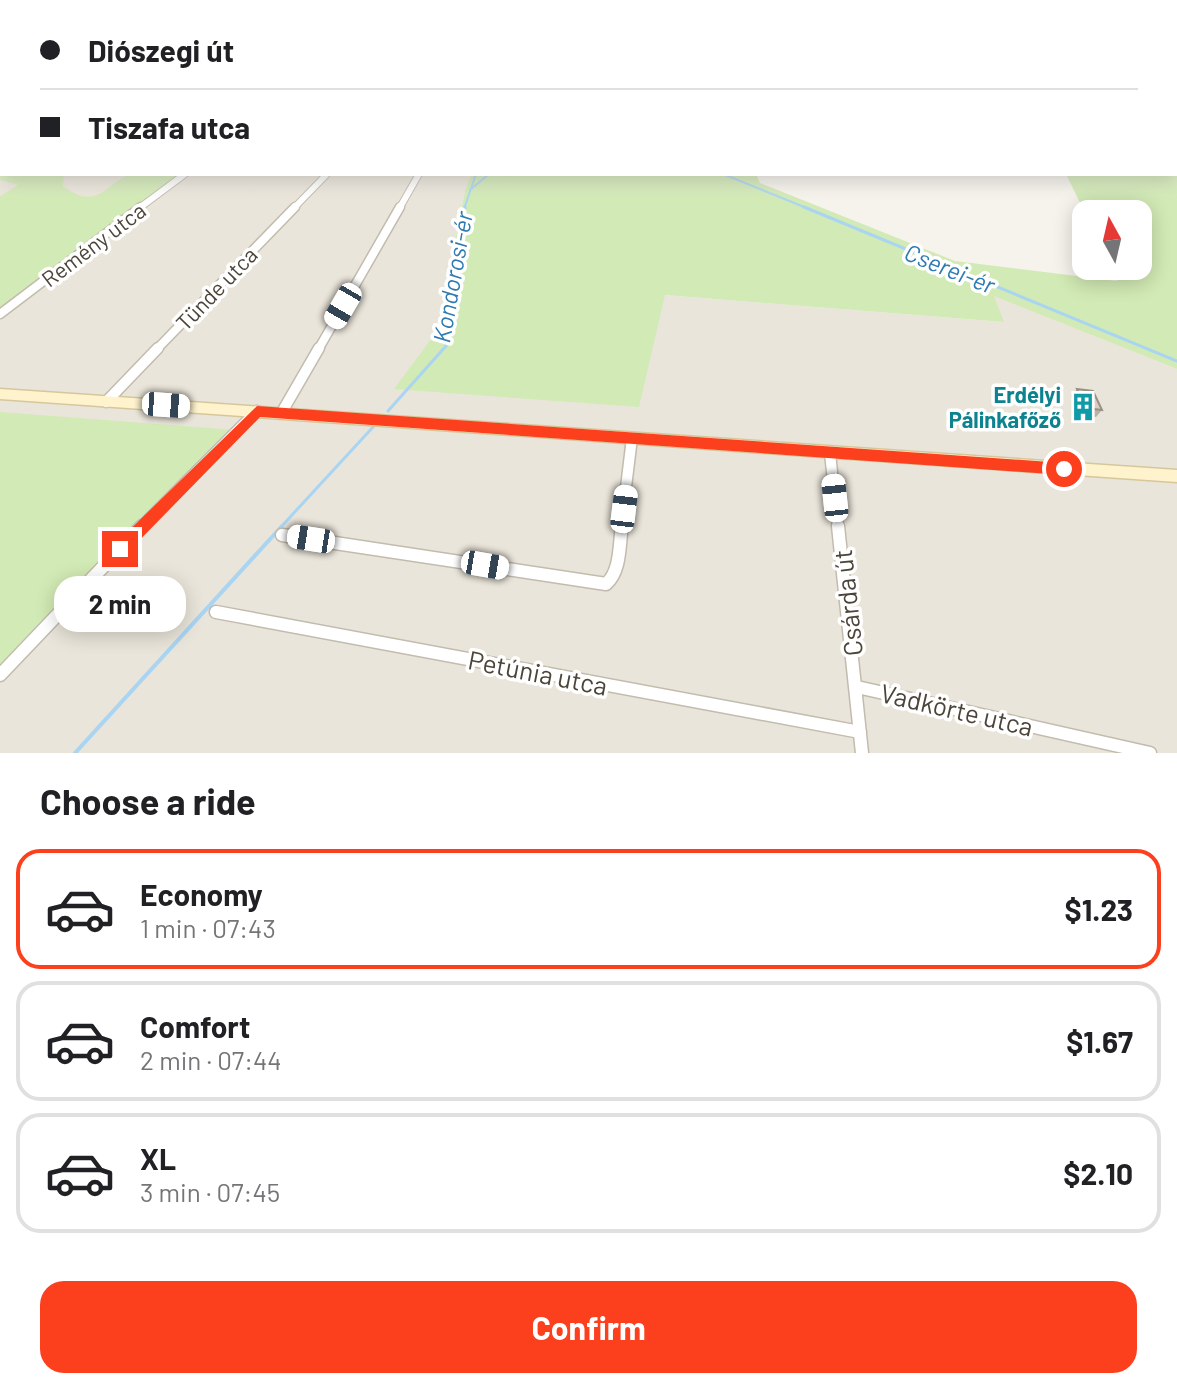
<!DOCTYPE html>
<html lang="en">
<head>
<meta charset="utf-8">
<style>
  :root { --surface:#fff; --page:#f6f6f6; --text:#202124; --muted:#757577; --line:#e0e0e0; --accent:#fc3f1d }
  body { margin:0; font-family:Barlow,sans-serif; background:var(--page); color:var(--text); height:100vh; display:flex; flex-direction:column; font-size:30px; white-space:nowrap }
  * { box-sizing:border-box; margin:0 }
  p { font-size:26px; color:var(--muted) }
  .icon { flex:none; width:44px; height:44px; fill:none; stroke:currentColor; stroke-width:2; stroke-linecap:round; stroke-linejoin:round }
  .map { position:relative; height:753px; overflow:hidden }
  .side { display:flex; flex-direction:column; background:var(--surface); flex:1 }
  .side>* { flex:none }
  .top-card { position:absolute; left:0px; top:0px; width:1178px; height:176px; box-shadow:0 4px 20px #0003; display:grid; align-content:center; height:176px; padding:0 40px; background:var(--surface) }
  .needle { width:52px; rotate:352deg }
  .buttons { position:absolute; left:1072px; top:200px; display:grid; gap:16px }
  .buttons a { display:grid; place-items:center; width:80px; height:80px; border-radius:16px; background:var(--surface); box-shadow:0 4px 20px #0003; font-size:40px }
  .end { position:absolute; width:36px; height:36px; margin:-18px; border:10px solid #fc3f1d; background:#fff; box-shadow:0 0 0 4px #fff }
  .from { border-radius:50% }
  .bubble { position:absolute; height:56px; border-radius:24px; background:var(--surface); box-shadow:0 4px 20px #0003; font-size:26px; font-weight:700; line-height:56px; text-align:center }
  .car { position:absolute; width:24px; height:48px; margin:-24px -12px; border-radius:10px; box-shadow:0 0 6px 2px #0007; background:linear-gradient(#fff 24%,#345 0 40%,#fff 0 76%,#345 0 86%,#fff 0) }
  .top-card b { display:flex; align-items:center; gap:28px; height:76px; font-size:30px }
  .top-card b+b { border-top:2px solid var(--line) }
  .top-card i { width:20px; height:20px; background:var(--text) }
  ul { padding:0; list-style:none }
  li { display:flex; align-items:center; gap:24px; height:120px; margin:0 16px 12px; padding:0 24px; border:4px solid var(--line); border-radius:24px }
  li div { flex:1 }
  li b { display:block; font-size:30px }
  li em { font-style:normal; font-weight:700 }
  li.on { border-color:var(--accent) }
  li>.icon { width:72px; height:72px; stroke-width:1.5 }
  h2 { padding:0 40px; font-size:36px; line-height:96px }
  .cta { display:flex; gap:16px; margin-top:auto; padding:16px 40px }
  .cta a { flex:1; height:92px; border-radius:24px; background:var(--accent); color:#fff; font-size:32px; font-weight:700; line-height:92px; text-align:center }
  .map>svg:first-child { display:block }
</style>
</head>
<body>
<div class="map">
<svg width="1177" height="753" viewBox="0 0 1177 753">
  <rect width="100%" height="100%" fill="#f6f3ec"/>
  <!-- residential -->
  <path fill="#eae5da" d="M 0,97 L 2,174 L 471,174 L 465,191 L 437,331 L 395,389 L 664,295 L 1003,322 L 993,295 L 1177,369 L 1177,753 L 0,753 Z"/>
  <!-- green -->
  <path fill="#d2eab5" d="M 1177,97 L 1177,369 L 994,296 L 1004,322 L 665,295 L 639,407 L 394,389 L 437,331 L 465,191 L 471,174 L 756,174 L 760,183 L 955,261 L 1117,281 L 1110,266 L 1138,266 L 1138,214 L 1086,215 L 1066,174 L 1176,174 Z
    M 2,149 L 2,174 L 64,174 L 63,186 C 98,212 104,184 131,174 C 145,170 168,174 183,174 L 0,311 L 0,196 L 18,185 L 0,180 Z
    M 0,412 L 235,430 L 62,608 L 0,666 Z"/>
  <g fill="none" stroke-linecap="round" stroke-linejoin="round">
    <!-- stream-far2 -->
    <path stroke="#a9d4f2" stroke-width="2" d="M 723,174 L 809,209
      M 470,190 L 489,174
      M 464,209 L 476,174"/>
    <!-- stream-far1 -->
    <path stroke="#a9d4f2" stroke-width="3" d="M 804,207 L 1177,361
      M 388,411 L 446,346 L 465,207
      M 280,528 L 374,426"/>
    <!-- stream -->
    <path stroke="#a9d4f2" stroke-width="4" d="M 75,753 L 282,526"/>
    <defs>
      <path id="street-far3" d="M 138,209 L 185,174
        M 293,209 L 327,174
        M 399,209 L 419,174"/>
      <path id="street-far2" d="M 0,314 L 141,207
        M 156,350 L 295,207
        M 318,350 L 400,207"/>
      <path id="street-far1" d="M 106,402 L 158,348
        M 282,412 L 319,348
        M 830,453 L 838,528
        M 140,528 L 257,411
        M 621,528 L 632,438"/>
      <path id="street" d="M 838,526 L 862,753
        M 282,535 L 606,584 C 621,571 619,545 622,526
        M 216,612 L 860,732
        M 0,675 L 142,526
        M 857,687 L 1150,753"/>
      <path id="secondary" d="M 0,389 L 1177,470 L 1177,482 L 0,399 Z"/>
    </defs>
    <!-- street-far3 casing -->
    <use href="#street-far3" stroke="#c2bbae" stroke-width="8"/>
    <!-- street-far2 casing -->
    <use href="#street-far2" stroke="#c2bbae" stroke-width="11"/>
    <!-- street-far1 casing -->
    <use href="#street-far1" stroke="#c2bbae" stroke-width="13"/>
    <!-- street casing -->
    <use href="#street" stroke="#c2bbae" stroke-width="15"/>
    <!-- secondary casing -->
    <use href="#secondary" stroke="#d6c79b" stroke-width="3"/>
    <!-- street-far3 -->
    <use href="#street-far3" stroke="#fff" stroke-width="6"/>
    <!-- street-far2 -->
    <use href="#street-far2" stroke="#fff" stroke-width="8"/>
    <!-- street-far1 -->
    <use href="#street-far1" stroke="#fff" stroke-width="10"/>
    <!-- street -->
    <use href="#street" stroke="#fff" stroke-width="12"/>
    <!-- secondary -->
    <use href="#secondary" fill="#fff3cd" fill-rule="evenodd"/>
  </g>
  <!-- wall -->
  <path fill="#bab2a6" d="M 1077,389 L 1102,410 L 1096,417 L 1080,415 L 1071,396 Z"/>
  <!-- building -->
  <path fill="#d8cfc1" stroke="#979187" stroke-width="2" d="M 1077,389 L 1093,391 L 1102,410 L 1086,408 Z"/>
  <!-- sky -->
  <linearGradient id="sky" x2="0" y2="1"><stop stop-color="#8fc1ec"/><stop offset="0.48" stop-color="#fbfaf6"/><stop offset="1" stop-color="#fbfaf6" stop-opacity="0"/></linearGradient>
  <rect width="1177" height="203" fill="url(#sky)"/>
  <!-- route -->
  <path fill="#fc3f1d" d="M 257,406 L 1064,463 L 1072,469 L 1064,475 L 260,417 L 126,554 L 115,554 L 115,544 Z"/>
  <!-- icons -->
  <defs>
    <symbol id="building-bare" viewBox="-9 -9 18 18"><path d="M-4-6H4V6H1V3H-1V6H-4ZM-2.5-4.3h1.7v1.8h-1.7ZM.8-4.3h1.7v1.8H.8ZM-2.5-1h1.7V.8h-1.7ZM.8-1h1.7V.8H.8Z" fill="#0f9aa8" stroke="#fff" stroke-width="2.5" paint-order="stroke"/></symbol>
  </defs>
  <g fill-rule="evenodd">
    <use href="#building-bare" x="1063" y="387" width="40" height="40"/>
  </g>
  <g text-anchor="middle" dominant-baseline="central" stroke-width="7" stroke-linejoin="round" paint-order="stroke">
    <!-- street labels -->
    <g font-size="22" fill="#4b4439" stroke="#fff">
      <text transform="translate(93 244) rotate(-37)">Remény utca</text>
      <text transform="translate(216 288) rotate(-46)">Tünde utca</text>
    </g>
    <!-- culture labels -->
    <g font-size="22" font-weight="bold" fill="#0d838f" stroke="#fff" text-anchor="end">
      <text x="1061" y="394">Erdélyi<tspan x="1061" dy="25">Pálinkafőző</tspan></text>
    </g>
    <!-- water labels -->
    <g font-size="24" font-style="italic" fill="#2e7ab2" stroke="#fff">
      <text transform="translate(950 268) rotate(22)">Cserei-ér</text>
      <text transform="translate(452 277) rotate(-80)">Kondorosi-ér</text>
    </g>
    <!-- near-street labels -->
    <g font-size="26" fill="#4b4439" stroke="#fff">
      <text transform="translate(847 603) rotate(-96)">Csárda út</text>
      <text transform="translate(538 672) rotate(11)">Petúnia utca</text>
      <text transform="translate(957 709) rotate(13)">Vadkörte utca</text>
    </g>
  </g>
</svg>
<div class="buttons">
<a><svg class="needle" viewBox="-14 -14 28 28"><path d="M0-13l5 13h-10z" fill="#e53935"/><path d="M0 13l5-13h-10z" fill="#757577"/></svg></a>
</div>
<i class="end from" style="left:1064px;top:469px"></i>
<i class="end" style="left:120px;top:549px"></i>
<div class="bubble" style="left:54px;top:576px;width:132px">2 min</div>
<i class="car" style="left:343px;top:306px;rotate:210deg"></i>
<i class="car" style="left:166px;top:405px;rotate:94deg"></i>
<i class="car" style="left:835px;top:498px;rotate:354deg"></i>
<i class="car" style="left:624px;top:509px;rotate:7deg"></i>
<i class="car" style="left:311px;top:539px;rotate:279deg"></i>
<i class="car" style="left:485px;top:565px;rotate:100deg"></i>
<div class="top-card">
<b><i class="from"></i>Diószegi út</b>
<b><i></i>Tiszafa utca</b>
</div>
</div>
<section class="side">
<h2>Choose a ride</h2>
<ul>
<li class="on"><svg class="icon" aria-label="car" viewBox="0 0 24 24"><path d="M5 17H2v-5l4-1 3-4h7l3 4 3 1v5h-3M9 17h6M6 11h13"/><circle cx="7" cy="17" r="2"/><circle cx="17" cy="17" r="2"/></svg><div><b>Economy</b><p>1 min · 07:43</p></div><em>$1.23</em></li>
<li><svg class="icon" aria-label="car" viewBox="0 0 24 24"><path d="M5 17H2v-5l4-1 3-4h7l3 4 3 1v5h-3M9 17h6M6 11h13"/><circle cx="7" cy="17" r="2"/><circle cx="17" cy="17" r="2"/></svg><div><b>Comfort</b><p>2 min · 07:44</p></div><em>$1.67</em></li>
<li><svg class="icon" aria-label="car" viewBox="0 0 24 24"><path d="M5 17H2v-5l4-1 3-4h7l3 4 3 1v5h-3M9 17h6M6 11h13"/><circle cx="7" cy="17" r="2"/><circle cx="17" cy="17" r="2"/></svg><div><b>XL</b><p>3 min · 07:45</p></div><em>$2.10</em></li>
</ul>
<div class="cta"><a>Confirm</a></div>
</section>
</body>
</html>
